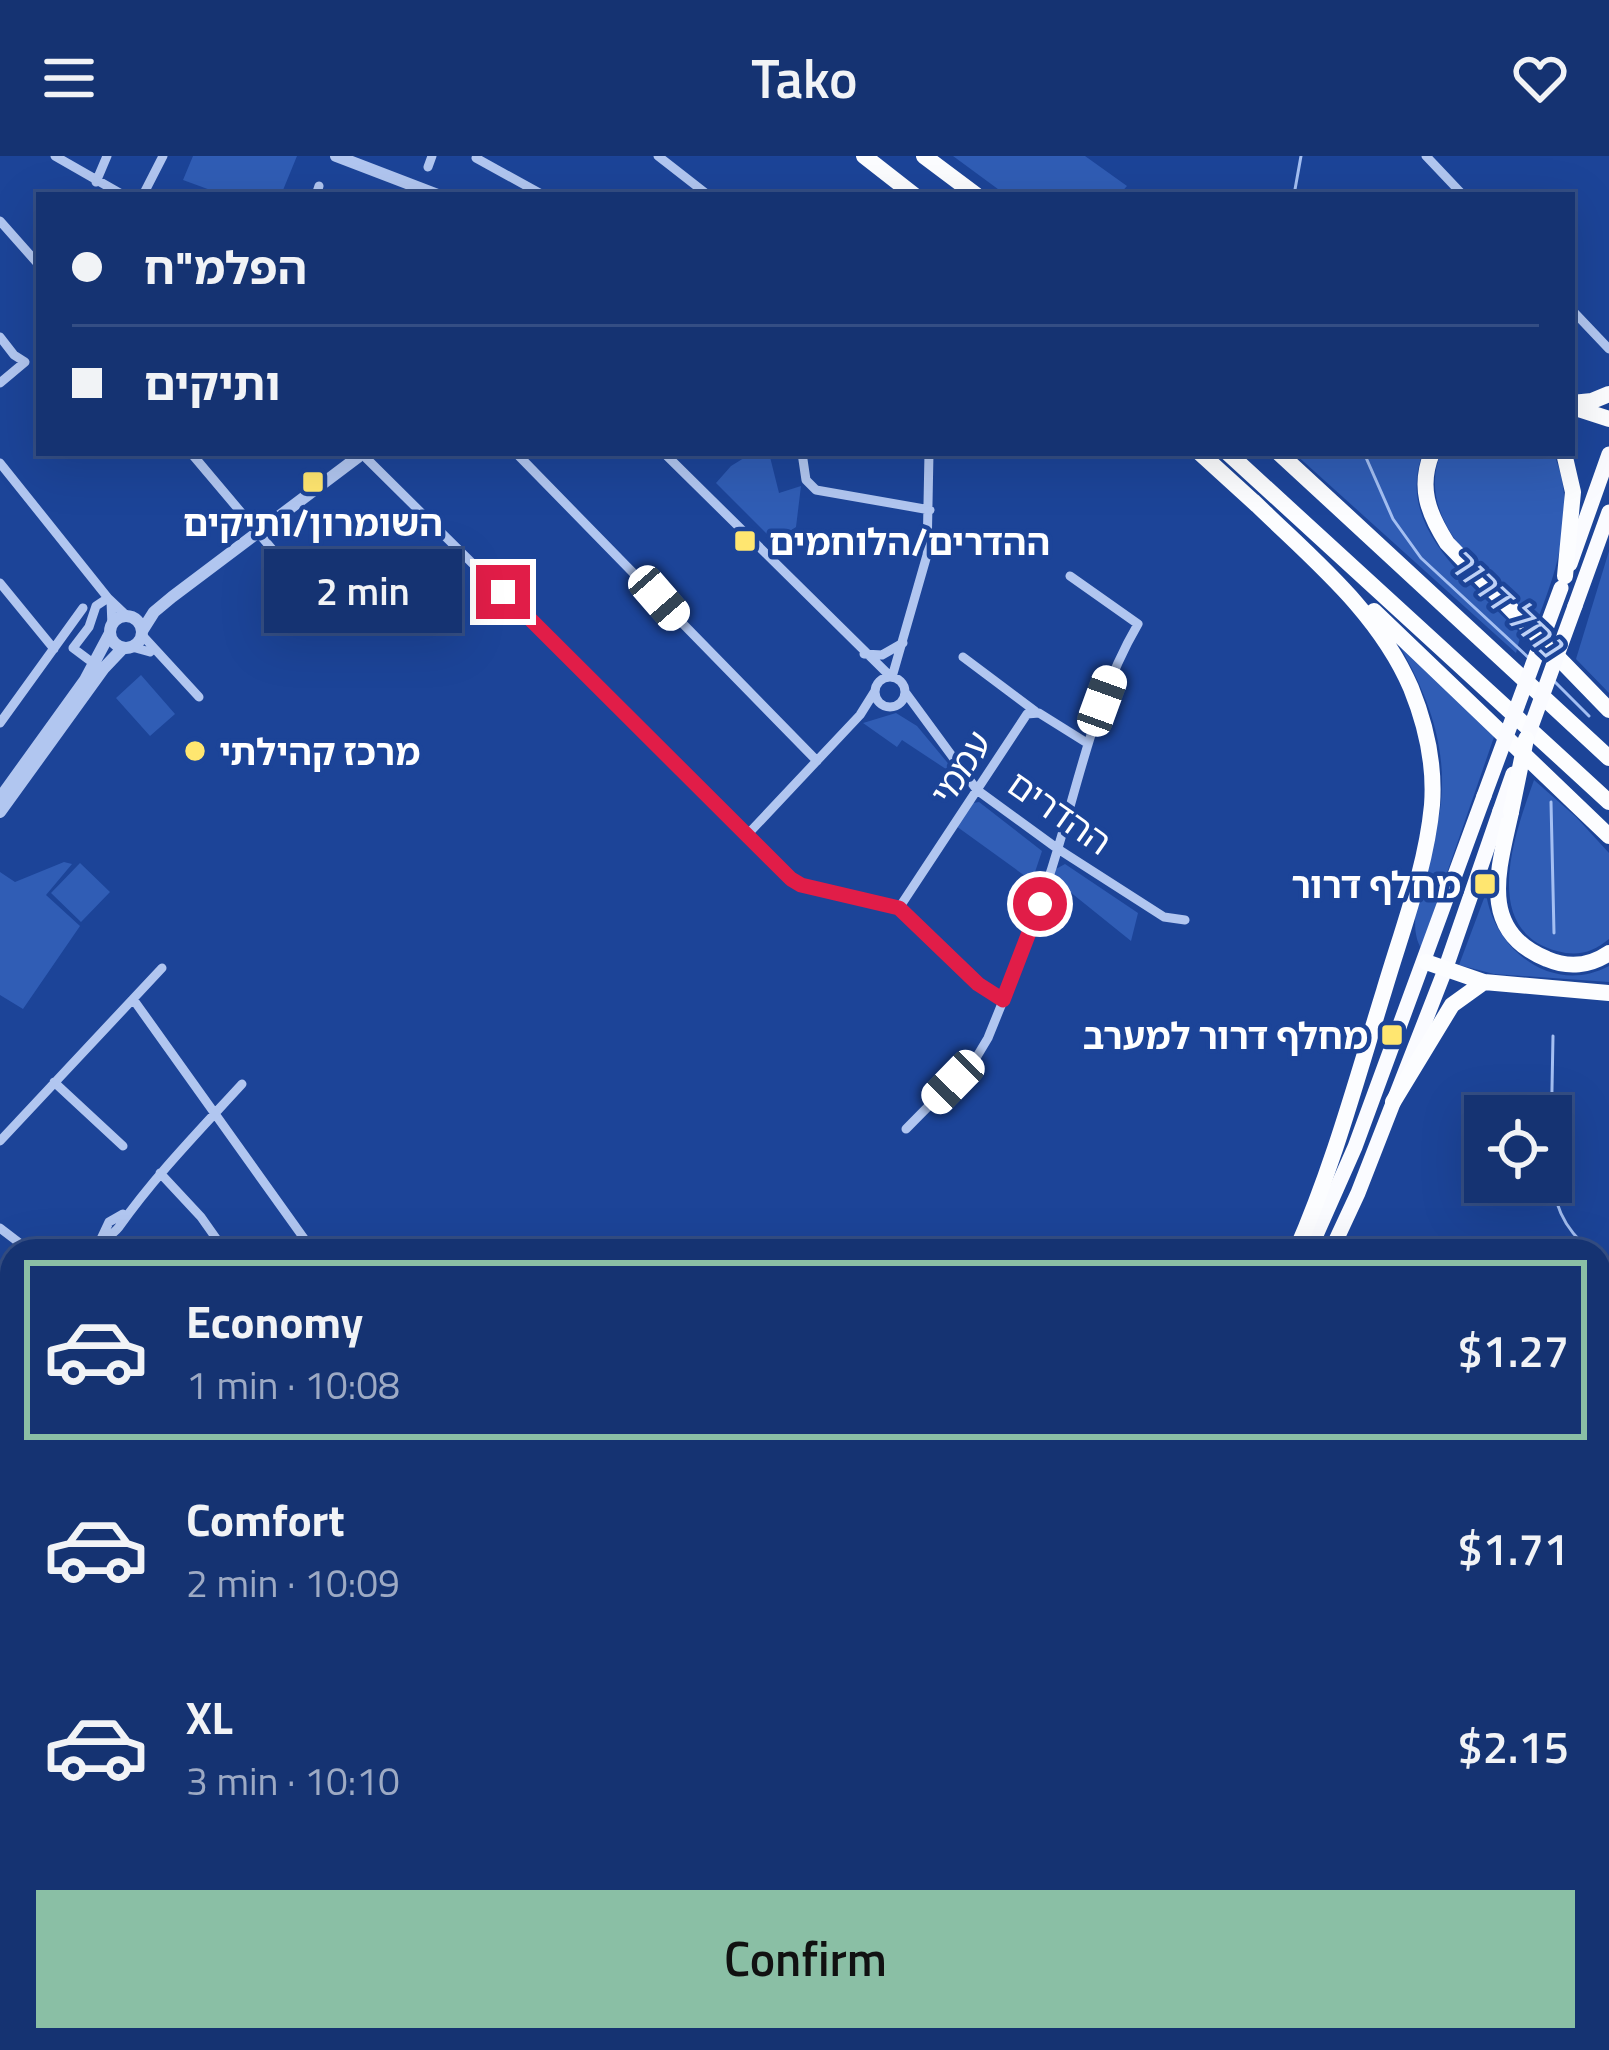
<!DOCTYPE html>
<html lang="en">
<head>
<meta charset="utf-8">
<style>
  :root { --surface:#153372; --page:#1e3b77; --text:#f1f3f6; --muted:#9daac4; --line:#344e84; --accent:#8abfa5 }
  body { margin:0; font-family:"Titillium Web","Noto Sans Hebrew",sans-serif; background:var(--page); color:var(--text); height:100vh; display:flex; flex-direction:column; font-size:45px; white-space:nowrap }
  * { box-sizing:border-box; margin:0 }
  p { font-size:39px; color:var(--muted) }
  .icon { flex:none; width:66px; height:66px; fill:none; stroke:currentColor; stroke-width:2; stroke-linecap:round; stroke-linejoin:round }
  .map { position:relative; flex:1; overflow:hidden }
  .side { position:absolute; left:0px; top:1083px; width:1611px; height:813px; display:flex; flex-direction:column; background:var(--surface); border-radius:36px 36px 0 0; box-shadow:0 12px 48px #0002,0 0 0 3px var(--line) }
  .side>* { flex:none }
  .banner { position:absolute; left:36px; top:36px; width:1539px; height:264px; border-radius:0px; box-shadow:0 12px 48px #0002,0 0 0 3px var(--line); display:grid; align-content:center; height:264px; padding:0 36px; background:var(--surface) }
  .controls { position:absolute; left:1464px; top:939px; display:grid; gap:24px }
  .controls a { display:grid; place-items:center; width:108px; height:108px; border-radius:0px; background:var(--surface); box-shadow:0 12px 48px #0002,0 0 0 3px var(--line); font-size:60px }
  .end { position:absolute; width:54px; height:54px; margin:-27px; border:15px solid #e11d48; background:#fff; box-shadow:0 0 0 6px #fff }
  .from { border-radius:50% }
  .bubble { position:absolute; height:84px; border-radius:0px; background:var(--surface); box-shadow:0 12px 48px #0002,0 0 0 3px var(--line); font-size:39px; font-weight:600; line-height:84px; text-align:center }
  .car { position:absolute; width:36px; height:72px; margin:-36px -18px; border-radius:15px; box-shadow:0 0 9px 3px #0007; background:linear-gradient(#fff 24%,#345 0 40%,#fff 0 76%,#345 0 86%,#fff 0) }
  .banner b { display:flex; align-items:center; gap:42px; height:114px; font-size:45px }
  .banner b+b { border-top:3px solid var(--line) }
  .banner i { width:30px; height:30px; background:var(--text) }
  ul { padding:21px 0 0; list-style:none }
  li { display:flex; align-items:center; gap:36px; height:180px; margin:0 24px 18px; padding:0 12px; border:6px solid transparent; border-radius:0px }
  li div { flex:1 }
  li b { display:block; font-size:45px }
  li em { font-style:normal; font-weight:600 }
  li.current { border-color:var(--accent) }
  li>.icon { width:108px; height:108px; stroke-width:1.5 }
  .action { display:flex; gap:24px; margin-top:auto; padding:24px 36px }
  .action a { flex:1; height:138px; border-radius:0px; background:var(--accent); color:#111; font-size:48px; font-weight:600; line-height:138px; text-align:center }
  header { display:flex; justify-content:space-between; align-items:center; height:156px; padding:0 36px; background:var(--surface); font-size:54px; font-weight:600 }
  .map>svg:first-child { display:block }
</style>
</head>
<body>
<header><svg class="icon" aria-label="menu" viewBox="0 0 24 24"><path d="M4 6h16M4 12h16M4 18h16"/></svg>Tako<svg class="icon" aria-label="heart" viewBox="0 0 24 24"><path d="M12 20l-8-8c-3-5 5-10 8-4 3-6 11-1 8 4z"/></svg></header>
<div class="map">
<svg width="1609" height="1894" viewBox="0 0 1609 1894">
  <rect width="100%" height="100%" fill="#1c4498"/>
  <!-- green -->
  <path fill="#305db5" d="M 193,0 L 297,0 L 281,39 L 224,39 L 183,24 Z
    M 953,0 L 1085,0 L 1127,30 L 1119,39 L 1006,39 Z
    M 752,297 L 769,297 L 779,337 L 801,330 L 796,371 L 775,386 L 716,327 L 731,310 Z
    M 1294,297 L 1423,297 C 1393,372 1475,430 1521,478 L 1516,497 Z
    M 1441,297 L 1553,297 C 1579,351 1556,418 1535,470 C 1493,425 1412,366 1441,297 Z
    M 1609,395 L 1609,537 L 1576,503 Z
    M 1397,485 L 1494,581 L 1421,792 C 1401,760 1438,685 1441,646 C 1447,586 1426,536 1397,485 Z
    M 141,519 L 175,558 L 150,580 L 116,542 Z
    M 896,557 L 917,570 L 961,623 L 902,584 L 897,591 L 863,567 Z
    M 1534,624 L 1576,661 L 1609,697 L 1609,783 C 1593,796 1578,801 1557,795 C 1479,774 1515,677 1534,624 Z
    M 979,646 L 1042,695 L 1032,725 L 956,670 L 973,647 Z
    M 64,706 L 72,708 L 46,739 L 80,770 L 23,853 L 0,839 L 0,716 L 15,726 Z
    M 80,707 L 110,736 L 81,766 L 51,737 Z
    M 1065,708 L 1138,757 L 1131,785 L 1054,723 L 1056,713 Z
    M 1486,737 C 1494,794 1553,840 1609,810 L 1609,826 L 1494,818 L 1459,809 Z"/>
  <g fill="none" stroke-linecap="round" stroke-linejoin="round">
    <!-- stream -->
    <path stroke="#a4bff2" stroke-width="3" d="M 1294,39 L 1301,0
      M 1364,297 L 1393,363 L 1421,402 L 1530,503
      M 1554,525 L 1589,560
      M 1551,646 L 1554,777
      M 1551,985 L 1553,880
      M 1551,1009 C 1553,1047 1562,1071 1591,1095
      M 1599,1101 L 1609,1110"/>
    <!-- minor -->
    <path stroke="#b1c6f0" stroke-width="9" d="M 55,0 L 123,39
      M 658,0 L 708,39
      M 1426,0 L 1463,39
      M 476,2 L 543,39
      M 428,11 L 432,0
      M 96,26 L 107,0
      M 143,39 L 163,0
      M 316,39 L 319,30
      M 0,65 L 39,109
      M 1572,154 L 1609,193
      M 0,181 L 14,199 L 25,206 L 0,227
      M 191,297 L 337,470
      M 516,297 L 817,605
      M 664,297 L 891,521
      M 802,297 L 806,324 L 816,334 L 930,354
      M 364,300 L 791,723 L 801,729 L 899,752 L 984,833 L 1003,844
      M 0,307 L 108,442 L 128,461
      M 0,427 L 54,493
      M 111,445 L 112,470
      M 142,479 L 199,541
      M 132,491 L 150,496
      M 864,498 L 882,499 L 903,487
      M 963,501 L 1035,555
      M 89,504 L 73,492 L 89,471 L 96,450 L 108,442
      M 892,521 L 927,399 L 929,297
      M875 536a15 15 0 1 1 30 0a15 15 0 1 1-30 0Z
      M 905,536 L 977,634 L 1058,693 L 1164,761 L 1185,764
      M 0,567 L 83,452
      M 747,679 L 860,559 L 875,535
      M 899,752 L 1027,558 L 1039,557 L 1087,587
      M 133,843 L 313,1095
      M 54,926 L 123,990
      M 906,973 L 976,902 L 988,882 C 1013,820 1039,757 1058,692 C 1081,616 1097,538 1138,468 L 1070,420
      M 0,985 L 162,812
      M 160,1017 L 201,1061 L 225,1095
      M 0,1072 L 30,1095
      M 101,1083 L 109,1066 L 123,1058
      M 91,1095 C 99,1086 112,1080 119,1071 C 155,1020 199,975 242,928
      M 0,1126 L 12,1110
      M 0,1216 L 12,1197
      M 0,1233 L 12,1215"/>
    <!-- tertiary -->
    <path stroke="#b1c6f0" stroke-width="12" d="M 336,0 L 438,39
      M110 476a16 16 0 1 1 32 0a16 16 0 1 1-32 0Z
      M 142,475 L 154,456 L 172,441 L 358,301
      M 0,642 L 85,524 L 110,477
      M 0,656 L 104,512 L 123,492
      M 0,1270 L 12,1276
      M 0,1285 L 12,1292"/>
    <!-- primary -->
    <path stroke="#fafbff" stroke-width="15" d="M 1570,408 L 1609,298
      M 1575,450 L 1609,356
      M 1309,1095 L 1355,991 L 1484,640
      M 1331,1095 L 1358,1037 L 1445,814 L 1500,655
      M 743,1894 L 749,1884
      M 763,1894 L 769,1884"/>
    <!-- trunk -->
    <path stroke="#fcfdff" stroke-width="16" d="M 864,0 L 914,39
      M 924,0 L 976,39
      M 1572,247 L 1592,245 L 1609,238
      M 1572,251 L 1609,263
      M 1200,297 L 1257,349
      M 1228,297 L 1609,646
      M 1279,297 L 1609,602
      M 1432,297 C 1418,331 1428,357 1447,387 L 1609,554
      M 1564,297 L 1573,336 L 1565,420
      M 1253,345 C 1311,402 1378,455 1411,532 C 1426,569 1435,609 1432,649 C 1426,712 1402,774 1384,835 C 1357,922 1333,1011 1296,1095
      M 1374,455 L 1609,680
      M 1511,656 C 1499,712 1477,775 1547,803 C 1568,812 1590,810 1609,797
      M 1426,806 L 1484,826 L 1609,837
      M 1393,946 L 1452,849 L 1484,826"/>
    <!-- primary-bridge -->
    <path stroke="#fafbff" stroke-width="15" d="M 1524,590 L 1575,450
      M 1484,640 L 1561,432
      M 1500,655 L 1513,618"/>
    <!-- trunk-bridge -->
    <path stroke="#fcfdff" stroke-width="16" d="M 1511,656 L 1526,583"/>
  </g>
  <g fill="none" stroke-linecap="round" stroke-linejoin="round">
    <!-- route -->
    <path stroke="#e11d48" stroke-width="15" d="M 503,436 L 791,723 L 801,729 L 899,752 L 978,828 L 1003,844 L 1040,748"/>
  </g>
  <!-- markers -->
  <g fill="#ffe670" stroke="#1c4498" stroke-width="4.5">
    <rect x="301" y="314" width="24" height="24" rx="6"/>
    <rect x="733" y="373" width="24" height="24" rx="6"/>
    <circle cx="195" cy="595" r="12"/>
    <rect x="1473" y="716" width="24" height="24" rx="6"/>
    <rect x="1380" y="867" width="24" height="24" rx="6"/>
  </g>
  <g text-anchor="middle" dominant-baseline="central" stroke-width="9" stroke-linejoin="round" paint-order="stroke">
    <!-- poi labels -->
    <g font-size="36" font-weight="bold" fill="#fff" stroke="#1c4498" text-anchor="start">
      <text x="313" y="366" text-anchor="middle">השומרון/ותיקים</text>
      <text x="769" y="385">ההדרים/הלוחמים</text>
      <text x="219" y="595">מרכז קהילתי</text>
      <text x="1461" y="728" text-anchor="end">מחלף דרור</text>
      <text x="1368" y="879" text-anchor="end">מחלף דרור למערב</text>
    </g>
    <!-- street labels -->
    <g font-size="36" fill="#fff" stroke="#1c4498">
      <text transform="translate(960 611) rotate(-57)">עממי</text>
      <text transform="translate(1060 656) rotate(35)">ההדרים</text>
    </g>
    <!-- water labels -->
    <g font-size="39" font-style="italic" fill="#bed1f6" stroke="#1c4498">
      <text transform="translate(1506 445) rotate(43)">נחל דרור</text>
    </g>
  </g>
</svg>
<div class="controls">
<a><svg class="icon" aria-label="locate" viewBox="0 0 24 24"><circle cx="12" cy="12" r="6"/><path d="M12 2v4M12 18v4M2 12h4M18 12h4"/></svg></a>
</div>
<i class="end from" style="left:1040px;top:748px"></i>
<i class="end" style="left:503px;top:436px"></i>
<div class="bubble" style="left:264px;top:393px;width:198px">2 min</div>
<i class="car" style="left:659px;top:442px;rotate:139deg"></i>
<i class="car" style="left:1102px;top:545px;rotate:20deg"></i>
<i class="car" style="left:953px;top:926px;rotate:224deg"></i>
<div class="banner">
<b><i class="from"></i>הפלמ&quot;ח</b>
<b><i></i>ותיקים</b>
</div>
<section class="side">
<ul>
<li class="current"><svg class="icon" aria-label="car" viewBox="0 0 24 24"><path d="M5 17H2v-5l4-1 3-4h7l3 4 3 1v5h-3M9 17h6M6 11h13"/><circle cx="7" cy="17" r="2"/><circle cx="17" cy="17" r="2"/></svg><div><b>Economy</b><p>1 min · 10:08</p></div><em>$1.27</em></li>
<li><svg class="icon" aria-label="car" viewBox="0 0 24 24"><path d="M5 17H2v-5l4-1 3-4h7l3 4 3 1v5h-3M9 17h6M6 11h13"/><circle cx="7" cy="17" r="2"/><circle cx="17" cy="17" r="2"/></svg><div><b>Comfort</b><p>2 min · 10:09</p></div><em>$1.71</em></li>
<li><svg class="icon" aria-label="car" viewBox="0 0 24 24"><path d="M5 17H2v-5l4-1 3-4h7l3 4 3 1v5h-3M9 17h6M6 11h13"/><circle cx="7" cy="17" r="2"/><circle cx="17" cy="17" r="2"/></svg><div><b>XL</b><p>3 min · 10:10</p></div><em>$2.15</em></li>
</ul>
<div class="action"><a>Confirm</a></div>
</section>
</div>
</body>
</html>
